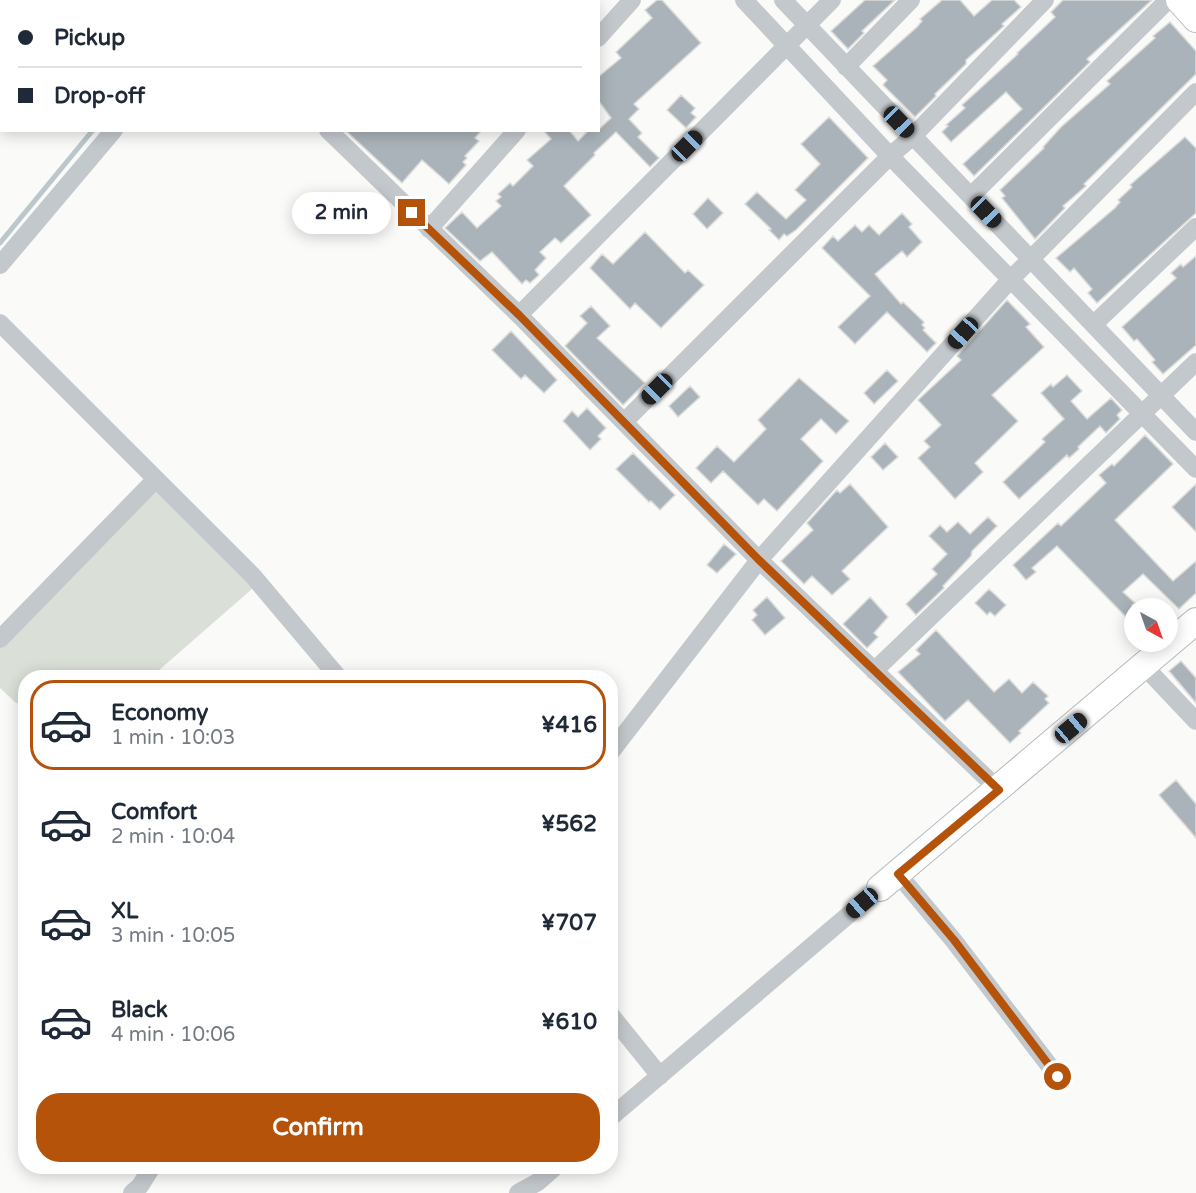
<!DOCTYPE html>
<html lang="en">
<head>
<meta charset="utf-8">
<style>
  :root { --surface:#fff; --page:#f2f2f3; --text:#1f2937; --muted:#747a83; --line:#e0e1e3; --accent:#b45309 }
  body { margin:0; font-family:"Varela Round",sans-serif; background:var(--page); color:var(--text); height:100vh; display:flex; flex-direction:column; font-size:22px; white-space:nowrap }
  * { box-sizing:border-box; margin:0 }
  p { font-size:20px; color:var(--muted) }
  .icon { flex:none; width:33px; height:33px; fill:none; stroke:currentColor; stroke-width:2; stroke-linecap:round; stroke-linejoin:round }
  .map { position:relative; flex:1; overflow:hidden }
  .sheet { position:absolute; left:18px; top:670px; width:600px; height:504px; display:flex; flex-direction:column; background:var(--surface); border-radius:24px; box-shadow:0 3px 15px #0003 }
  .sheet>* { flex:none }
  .hud { position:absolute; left:0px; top:0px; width:600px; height:132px; box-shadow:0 3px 15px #0003; display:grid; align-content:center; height:132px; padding:0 18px; background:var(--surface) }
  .needle { width:39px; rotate:140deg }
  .tools { position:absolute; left:1124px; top:598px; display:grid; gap:12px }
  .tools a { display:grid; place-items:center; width:54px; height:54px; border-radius:50%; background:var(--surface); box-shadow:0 3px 15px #0003; font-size:30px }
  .end { position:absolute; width:27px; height:27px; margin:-14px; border:8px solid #b45309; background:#fff; box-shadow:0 0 0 3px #fff }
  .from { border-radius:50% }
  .bubble { position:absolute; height:42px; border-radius:21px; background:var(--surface); box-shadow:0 3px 15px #0003; font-size:20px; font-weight:700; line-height:42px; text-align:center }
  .car { position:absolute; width:18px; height:36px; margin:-18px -9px; border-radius:8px; box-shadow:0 0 4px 2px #0007; background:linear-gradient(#222 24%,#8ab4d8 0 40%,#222 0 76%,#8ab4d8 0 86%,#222 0) }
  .hud b { display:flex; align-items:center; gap:21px; height:57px; font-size:22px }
  .hud b+b { border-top:2px solid var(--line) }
  .hud i { width:15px; height:15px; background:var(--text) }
  ul { padding:10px 0 0; list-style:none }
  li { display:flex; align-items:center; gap:18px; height:90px; margin:0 12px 9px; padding:0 6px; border:3px solid transparent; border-radius:24px }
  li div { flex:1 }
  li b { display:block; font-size:22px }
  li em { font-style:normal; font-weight:700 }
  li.current { border-color:var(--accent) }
  li>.icon { width:54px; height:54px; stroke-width:1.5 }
  .button { display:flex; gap:12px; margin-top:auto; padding:12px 18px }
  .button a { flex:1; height:69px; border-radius:24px; background:var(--accent); color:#fff; font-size:24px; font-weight:700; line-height:69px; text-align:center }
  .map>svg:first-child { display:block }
</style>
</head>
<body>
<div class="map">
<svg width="1196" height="1193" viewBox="0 0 1196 1193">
  <rect width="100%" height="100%" fill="#fafaf8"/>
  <!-- green -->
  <path fill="#dadfd7" d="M 155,480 L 259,583 L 150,678 L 26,678 L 25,703 L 16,703 L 0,688 L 0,639 Z"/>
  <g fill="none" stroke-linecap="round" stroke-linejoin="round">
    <!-- stream -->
    <path stroke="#bbc7cb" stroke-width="5" d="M 198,2 L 199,0
      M 0,243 L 93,130"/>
  </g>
  <!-- building -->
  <path fill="#aab3b9" stroke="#dcdcda" stroke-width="1.5" d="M 657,0 L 662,0 L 701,43 L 634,104 L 639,109 L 629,119 L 642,133 L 638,137 L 659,158 L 650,167 L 616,132 L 594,153 L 595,155 L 564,186 L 591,215 L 561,243 L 555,238 L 540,252 L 546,258 L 535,270 L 539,275 L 530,283 L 526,280 L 522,284 L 492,252 L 480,261 L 445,228 L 462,212 L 477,228 L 501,206 L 496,201 L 501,197 L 498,194 L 510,183 L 513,186 L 533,166 L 527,160 L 551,139 L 543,130 L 569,130 L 578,141 L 589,130 L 598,130 L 611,118 L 598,100 L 598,77 L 621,58 L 616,52 L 652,18 L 645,10 Z
    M 865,0 L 895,0 L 862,31 L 864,33 L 848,49 L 831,31 Z
    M 942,0 L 960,0 L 974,16 L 992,0 L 1014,0 L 1021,7 L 1002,24 L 1004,26 L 966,60 L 966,64 L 935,94 L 936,96 L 915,117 L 883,85 L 887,80 L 873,66 L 917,27 L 922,21 L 920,19 Z
    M 1063,0 L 1152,0 L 1087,59 L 1090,62 L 974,176 L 963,164 L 1022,109 L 1006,92 L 951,142 L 942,132 L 948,126 L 946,125 L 965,108 L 962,105 L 1018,54 L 1017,53 L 1055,17 L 1051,12 Z
    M 1170,22 L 1196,51 L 1196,74 L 1084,184 L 1086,186 L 1063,206 L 1065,208 L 1035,239 L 1002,198 L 1005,196 L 1000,190 L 1044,148 L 1043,147 L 1061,127 L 1110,84 L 1107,81 L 1155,38 L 1153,36 Z
    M 681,95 L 695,108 L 691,113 L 696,117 L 686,128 L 667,110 Z
    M 829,117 L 868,158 L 796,230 L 787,236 L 784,234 L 779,240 L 769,230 L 771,229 L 745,204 L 757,192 L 786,219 L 806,200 L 795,190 L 820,164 L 801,144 Z
    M 345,130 L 482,130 L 475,138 L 479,141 L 465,156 L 467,158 L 463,162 L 466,165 L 449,184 L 422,160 L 402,183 Z
    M 1185,137 L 1196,148 L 1196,213 L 1097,303 L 1088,293 L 1092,289 L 1074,268 L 1070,272 L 1056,258 L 1115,208 L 1120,202 L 1118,200 L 1132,187 L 1130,185 Z
    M 708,198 L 723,213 L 707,229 L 693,214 Z
    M 902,213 L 912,224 L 909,227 L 922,242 L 907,257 L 902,251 L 875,274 L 901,304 L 903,302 L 924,322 L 922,325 L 925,328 L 923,330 L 936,343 L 927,352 L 887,312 L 855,344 L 838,327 L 870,296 L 822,248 L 833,236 L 838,241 L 855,225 L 862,232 L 869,225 L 879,235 Z
    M 645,232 L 685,273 L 688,270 L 704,285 L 661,328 L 635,303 L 630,309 L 590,268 L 602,254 L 613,264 Z
    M 1196,256 L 1196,345 L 1163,374 L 1152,362 L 1155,360 L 1137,339 L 1134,341 L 1122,327 L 1176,278 L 1171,273 L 1181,264 L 1183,267 Z
    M 1007,300 L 1030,324 L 1026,327 L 1044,347 L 992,395 L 1018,421 L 975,463 L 983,472 L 955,499 L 918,458 L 930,447 L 924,441 L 941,425 L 918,400 L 961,360 L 957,356 Z
    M 591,306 L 610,326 L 597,338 L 645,383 L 623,405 L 565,346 L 587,323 L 580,316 Z
    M 511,331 L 557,380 L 544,393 L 525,375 L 521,379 L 492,350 Z
    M 887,370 L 898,381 L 874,404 L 864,393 Z
    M 1067,375 L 1082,391 L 1071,401 L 1087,419 L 1111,398 L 1122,410 L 1117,415 L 1120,419 L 1106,433 L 1100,426 L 1078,447 L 1079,449 L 1069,458 L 1067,455 L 1019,499 L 1003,482 L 1045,442 L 1042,439 L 1064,419 L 1041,393 L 1051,384 L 1053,387 Z
    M 799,378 L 849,421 L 836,434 L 821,419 L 801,439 L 823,461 L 777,511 L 764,499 L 758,505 L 723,471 L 711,483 L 696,468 L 717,446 L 734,462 L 766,429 L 758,420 Z
    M 690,386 L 700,397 L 678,417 L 669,406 Z
    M 587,408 L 606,428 L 598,436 L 601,439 L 590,450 L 563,421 L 572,411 L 578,417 Z
    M 1145,435 L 1173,464 L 1115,520 L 1173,581 L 1196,561 L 1196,593 L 1179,609 L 1143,574 L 1123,592 L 1135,603 L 1132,605 L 1136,609 L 1128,619 L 1057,546 L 1032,568 L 1036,572 L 1026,580 L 1013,565 L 1058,523 L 1061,526 L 1106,483 L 1099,475 L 1112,464 L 1114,466 Z
    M 885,443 L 898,457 L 883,470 L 871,457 Z
    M 633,453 L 675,495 L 660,510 L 651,501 L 649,502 L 616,469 Z
    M 850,484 L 888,527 L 842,571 L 850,579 L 832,595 L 812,576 L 804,584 L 781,561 L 813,530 L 807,523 L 837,490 L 840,493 Z
    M 1196,484 L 1196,532 L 1172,507 Z
    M 988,517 L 997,526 L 972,551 L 971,556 L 943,586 L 944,588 L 916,615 L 906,604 L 937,574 L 932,569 L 947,554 L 929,536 L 940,525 L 947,532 L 958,522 L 970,534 Z
    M 724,544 L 736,554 L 717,573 L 707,565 Z
    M 989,589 L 1006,605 L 995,616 L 990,612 L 987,615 L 975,603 Z
    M 767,597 L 785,618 L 765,635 L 752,620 L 757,615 L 753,610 Z
    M 870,597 L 888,617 L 874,633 L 878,637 L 867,648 L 843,624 Z
    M 936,630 L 994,692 L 1009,679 L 1022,693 L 1033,682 L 1048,696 L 1045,699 L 1049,703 L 1019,731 L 1021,733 L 1010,743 L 968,700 L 945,721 L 898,672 L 920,654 L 916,650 Z
    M 1181,661 L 1196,678 L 1196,703 L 1169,671 Z
    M 1176,780 L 1196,804 L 1196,838 L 1159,795 Z"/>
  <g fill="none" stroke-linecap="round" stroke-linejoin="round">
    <defs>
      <path id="secondary" d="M 1179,0 L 1196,19
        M 223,2 L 224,0
        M 880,888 L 1196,621"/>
    </defs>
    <!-- secondary casing -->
    <use href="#secondary" stroke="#b3babf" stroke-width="28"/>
    <!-- street -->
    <path stroke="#c3c8cc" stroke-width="18" d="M 744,0 L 890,156 L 1196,469
      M 783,0 L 1196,432
      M 430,2 L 431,0
      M 598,38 L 632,0
      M 846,67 L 911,0
      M 328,130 L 519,315 L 759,560 L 999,790
      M 971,196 L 1168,0
      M 429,229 L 517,130
      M 0,265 L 114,130
      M 519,315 L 832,0
      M 0,323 L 253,576 L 339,678
      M 1094,324 L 1196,227
      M 624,422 L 890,156 L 913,136 L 1045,0
      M 0,639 L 155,480
      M 1144,666 L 1196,721
      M 874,671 L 1196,362
      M 610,753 L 759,560 L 1010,280 L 1196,92
      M 898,874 L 954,941 L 1058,1077
      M 610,1014 L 660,1076
      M 610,1118 L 880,888
      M 132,1193 L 140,1186 L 152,1167
      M 518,1193 L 538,1182 L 555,1167"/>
    <!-- secondary -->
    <use href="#secondary" stroke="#fff" stroke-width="26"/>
  </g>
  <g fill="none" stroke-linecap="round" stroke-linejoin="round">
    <!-- route -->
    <path stroke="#b45309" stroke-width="8" d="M 412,213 L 519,315 L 759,560 L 999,790 L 898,874 L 954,940 L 1058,1077"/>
  </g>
</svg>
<div class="tools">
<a><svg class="needle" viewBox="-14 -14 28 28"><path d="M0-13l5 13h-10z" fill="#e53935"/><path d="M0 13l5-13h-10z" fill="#747a83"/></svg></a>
</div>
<i class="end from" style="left:1058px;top:1077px"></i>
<i class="end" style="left:412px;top:213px"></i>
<div class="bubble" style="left:292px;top:192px;width:99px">2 min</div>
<i class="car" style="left:899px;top:122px;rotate:136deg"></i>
<i class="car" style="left:687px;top:146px;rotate:45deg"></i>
<i class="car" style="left:986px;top:212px;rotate:136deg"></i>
<i class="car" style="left:963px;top:333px;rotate:222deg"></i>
<i class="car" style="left:657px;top:389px;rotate:225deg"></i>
<i class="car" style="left:1071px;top:728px;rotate:50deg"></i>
<i class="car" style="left:862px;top:903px;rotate:229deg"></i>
<div class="hud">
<b><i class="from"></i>Pickup</b>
<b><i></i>Drop-off</b>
</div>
<section class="sheet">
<ul>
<li class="current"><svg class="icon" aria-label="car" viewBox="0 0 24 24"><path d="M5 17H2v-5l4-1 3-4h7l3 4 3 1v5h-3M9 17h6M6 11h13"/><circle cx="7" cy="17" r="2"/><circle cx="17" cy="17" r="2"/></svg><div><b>Economy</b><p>1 min · 10:03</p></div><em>¥416</em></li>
<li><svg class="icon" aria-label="car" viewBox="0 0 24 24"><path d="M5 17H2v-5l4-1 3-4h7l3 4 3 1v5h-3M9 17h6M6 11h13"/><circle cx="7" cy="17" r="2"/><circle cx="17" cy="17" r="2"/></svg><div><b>Comfort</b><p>2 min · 10:04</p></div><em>¥562</em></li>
<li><svg class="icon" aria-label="car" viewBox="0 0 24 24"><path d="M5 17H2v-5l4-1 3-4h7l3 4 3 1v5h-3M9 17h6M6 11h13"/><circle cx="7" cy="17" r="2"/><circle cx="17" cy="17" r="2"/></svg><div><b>XL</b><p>3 min · 10:05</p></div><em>¥707</em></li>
<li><svg class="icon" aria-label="car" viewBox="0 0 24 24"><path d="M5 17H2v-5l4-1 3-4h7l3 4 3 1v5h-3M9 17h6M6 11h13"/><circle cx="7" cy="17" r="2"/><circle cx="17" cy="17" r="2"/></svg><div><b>Black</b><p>4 min · 10:06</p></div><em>¥610</em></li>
</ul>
<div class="button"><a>Confirm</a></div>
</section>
</div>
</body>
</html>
